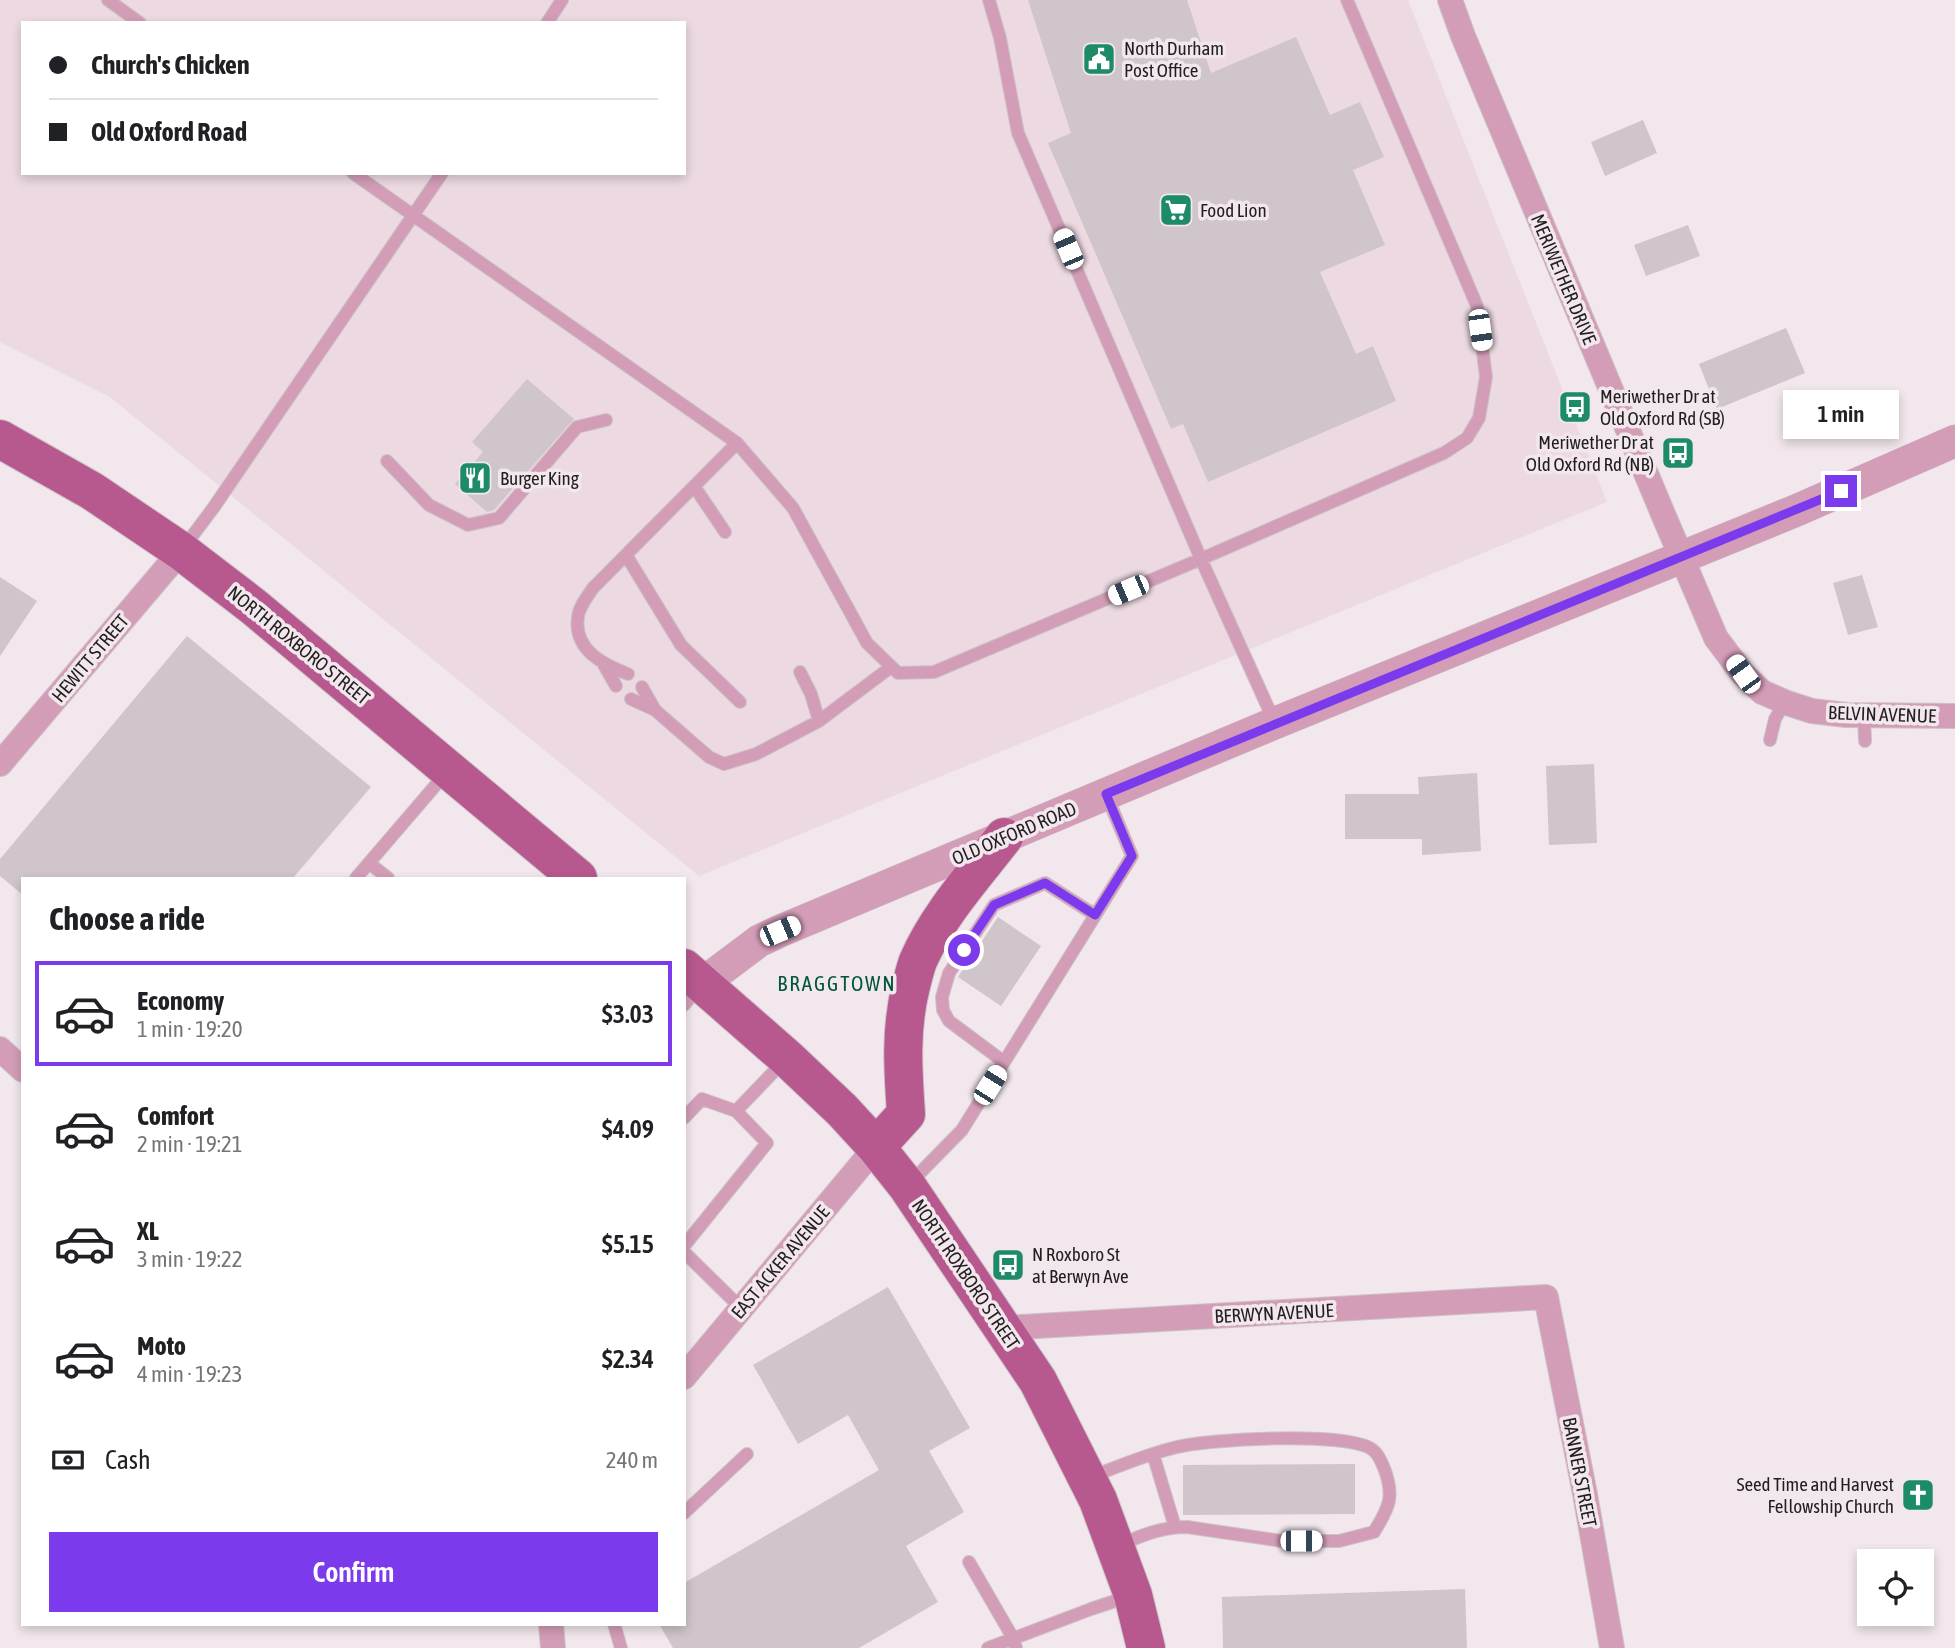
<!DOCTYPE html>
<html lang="en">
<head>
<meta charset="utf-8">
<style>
  :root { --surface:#fff; --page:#f6f6f6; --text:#202124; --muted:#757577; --line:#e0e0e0; --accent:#7c3aed }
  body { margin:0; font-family:"Asap Condensed",sans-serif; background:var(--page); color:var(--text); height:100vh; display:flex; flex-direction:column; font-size:26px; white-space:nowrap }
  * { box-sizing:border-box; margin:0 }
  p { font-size:23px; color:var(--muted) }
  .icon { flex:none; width:38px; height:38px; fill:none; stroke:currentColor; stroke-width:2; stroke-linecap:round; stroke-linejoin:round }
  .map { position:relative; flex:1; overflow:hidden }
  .panel { position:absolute; left:21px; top:877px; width:665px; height:749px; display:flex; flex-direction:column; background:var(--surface); border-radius:0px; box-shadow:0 4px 10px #0003 }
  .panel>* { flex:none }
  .banner { position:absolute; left:21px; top:21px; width:665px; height:154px; border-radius:0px; box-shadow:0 4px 10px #0003; display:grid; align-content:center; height:154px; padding:0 28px; background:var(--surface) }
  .buttons { position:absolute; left:1857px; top:1549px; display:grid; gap:14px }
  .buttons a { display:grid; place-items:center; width:77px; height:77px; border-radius:0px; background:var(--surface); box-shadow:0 4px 10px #0003; font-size:35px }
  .end { position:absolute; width:32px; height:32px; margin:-16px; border:9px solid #7c3aed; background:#fff; box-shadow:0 0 0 4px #fff }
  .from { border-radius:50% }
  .bubble { position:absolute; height:49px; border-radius:0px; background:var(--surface); box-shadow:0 4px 10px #0003; font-size:23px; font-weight:600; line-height:49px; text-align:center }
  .car { position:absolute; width:21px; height:42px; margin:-21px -10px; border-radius:9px; box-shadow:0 0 5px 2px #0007; background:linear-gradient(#fff 24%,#345 0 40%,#fff 0 76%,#345 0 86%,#fff 0) }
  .banner b { display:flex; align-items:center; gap:24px; height:66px; font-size:26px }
  .banner b+b { border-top:2px solid var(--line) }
  .banner i { width:18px; height:18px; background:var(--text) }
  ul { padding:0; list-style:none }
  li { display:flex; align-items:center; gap:21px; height:105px; margin:0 14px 10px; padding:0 14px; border:4px solid transparent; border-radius:0px }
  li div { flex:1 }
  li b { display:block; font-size:26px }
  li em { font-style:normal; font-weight:600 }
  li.selected { border-color:var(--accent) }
  li>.icon { width:63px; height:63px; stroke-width:1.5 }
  h2 { padding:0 28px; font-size:32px; line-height:84px }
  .pay { display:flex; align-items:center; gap:18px; height:77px; padding:0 28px; font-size:26px }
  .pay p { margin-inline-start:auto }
  .primary-button { display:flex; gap:14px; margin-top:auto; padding:14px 28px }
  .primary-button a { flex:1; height:80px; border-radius:0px; background:var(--accent); color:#fff; font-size:28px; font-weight:600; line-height:80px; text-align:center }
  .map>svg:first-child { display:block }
</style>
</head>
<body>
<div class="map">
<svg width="1955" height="1648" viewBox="0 0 1955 1648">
  <rect width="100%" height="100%" fill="#f1e7ec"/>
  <!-- built -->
  <path fill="#ecd9e2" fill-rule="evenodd" d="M 0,0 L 1408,0 L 1607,502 L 699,876 L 110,397 L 0,342 ZM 23,23 L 684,23 L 684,173 L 23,173 Z"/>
  <!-- building -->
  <path fill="#cfc5ca" d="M 1028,0 L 1187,0 L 1211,73 L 1296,37 L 1330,115 L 1360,102 L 1384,157 L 1353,170 L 1385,245 L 1320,272 L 1356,354 L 1373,346 L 1396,401 L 1208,482 L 1183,424 L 1171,429 L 1048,143 L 1071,133 Z
    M 1643,120 L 1657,153 L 1605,176 L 1591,142 Z
    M 1688,225 L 1700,256 L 1646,276 L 1634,245 Z
    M 1786,328 L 1805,373 L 1717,409 L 1699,364 Z
    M 527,379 L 574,419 L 494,510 L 487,512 L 455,484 L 483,452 L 472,442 Z
    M 1862,575 L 1878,627 L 1848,635 L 1833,583 Z
    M 0,577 L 37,601 L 0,656 Z
    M 187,636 L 371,787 L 293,878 L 23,878 L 23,895 L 0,876 L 0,859 Z
    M 1594,764 L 1597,843 L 1549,845 L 1546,766 Z
    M 1477,773 L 1481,851 L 1422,855 L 1422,839 L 1345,839 L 1345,794 L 1419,794 L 1418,777 Z
    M 998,917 L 1041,946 L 1001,1006 L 958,977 Z
    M 888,1287 L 970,1428 L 929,1451 L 964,1512 L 906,1546 L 938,1602 L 859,1648 L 673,1648 L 659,1624 L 684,1624 L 684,1583 L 879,1470 L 848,1415 L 798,1444 L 753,1365 Z
    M 1355,1464 L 1355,1514 L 1183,1515 L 1183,1465 Z
    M 1465,1589 L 1467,1648 L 1223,1648 L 1222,1597 Z"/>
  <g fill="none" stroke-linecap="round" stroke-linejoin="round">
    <defs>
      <path id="service" d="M 108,0 L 140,23
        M 989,0 L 1000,38 L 1018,133 L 1201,559 L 1275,723
        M 547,23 L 562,0
        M 353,173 L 737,443 L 793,508 L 867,643 L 898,673 L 934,672 L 1201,559 L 1444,453 L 1467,438 L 1479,418 L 1486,377 L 1477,306 L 1347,0
        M 387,461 L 429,505 L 468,525 L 499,518 L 577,427 L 606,420
        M 694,486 L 725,532
        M 184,547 L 214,507 L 442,173
        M 626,555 L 681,645 L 740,702
        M 604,665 L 616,686
        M 628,674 C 604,665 573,650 578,617 C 579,607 587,597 593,588 L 737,443
        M 642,687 L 655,710 L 709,757 L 724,764 L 756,754 L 819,721 L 811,694 L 800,672
        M 631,699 L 655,710
        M 1864,716 L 1865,741
        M 819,721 L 891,667
        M 1770,740 L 1775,719 L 1785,702
        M 369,863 L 388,878
        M 356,878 L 447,772
        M 684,1005 L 700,986
        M 1004,1062 L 949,1021 L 943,1010 L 942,997 L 949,973 L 994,905 L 1045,883 L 1095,915
        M 684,1118 L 702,1099 L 736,1111 L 784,1061
        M 910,1183 L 962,1130 L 1132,856 L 1106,794
        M 684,1246 L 767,1143 L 736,1111
        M 684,1252 L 741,1308
        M 1153,1454 L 1175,1527
        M 1091,1477 C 1119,1466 1147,1454 1177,1447 C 1208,1439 1349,1431 1373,1450 C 1377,1453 1382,1463 1384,1468 C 1395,1496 1389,1508 1374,1532 L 1339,1541 L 1282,1541 L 1187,1527 C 1162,1527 1142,1535 1120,1545
        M 684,1513 L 747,1454
        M 969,1562 L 1013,1638 L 1016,1648
        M 614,1624 L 621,1648
        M 988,1648 L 1091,1609 L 1130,1596"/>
      <path id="minor" d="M 1450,0 L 1463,36 L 1663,514 L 1716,638 L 1743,674 L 1762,692 L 1787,703 L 1812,711 L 1846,715 L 1955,716
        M 0,764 L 181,551
        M 0,1049 L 23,1070
        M 1002,1328 L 1546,1297 L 1585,1494 L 1612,1648
        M 684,1377 L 876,1147
        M 551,1624 L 553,1648"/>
      <path id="tertiary" d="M 703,983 L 759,941 L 780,931 L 1275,723 L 1795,511 L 1955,441"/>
      <path id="primary" d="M 0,439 L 92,491 L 181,551 L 254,607 L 578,878
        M 684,968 L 787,1058 L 842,1110 L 876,1147 L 907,1186 L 1038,1381 L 1098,1500 L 1133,1595 L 1146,1648
        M 876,1147 L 906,1114 C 903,1071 900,1029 911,986 C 913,978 915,969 918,961 C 938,915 974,876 1004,837"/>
    </defs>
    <!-- service casing -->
    <use href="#service" stroke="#ccc3c7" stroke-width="14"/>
    <!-- minor casing -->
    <use href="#minor" stroke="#ccc3c7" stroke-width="26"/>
    <!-- tertiary casing -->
    <use href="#tertiary" stroke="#ccc3c7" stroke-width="33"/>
    <!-- primary casing -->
    <use href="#primary" stroke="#ccc3c7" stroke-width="40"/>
    <!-- service -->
    <use href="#service" stroke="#d39db8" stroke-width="12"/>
    <!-- minor -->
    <use href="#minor" stroke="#d39db8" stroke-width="24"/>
    <!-- tertiary -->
    <use href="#tertiary" stroke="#d39db8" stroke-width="32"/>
    <!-- primary -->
    <use href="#primary" stroke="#b7588e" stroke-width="38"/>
  </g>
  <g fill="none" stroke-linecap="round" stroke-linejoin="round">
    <!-- route -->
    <path stroke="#7c3aed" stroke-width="9" d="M 964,950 L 994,905 L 1045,883 L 1095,915 L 1132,856 L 1106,794 L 1841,491"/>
  </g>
  <!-- icons -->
  <defs>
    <symbol id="civic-square" viewBox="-11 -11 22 22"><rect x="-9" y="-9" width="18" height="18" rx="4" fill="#1d8a68" stroke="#f1e7ec"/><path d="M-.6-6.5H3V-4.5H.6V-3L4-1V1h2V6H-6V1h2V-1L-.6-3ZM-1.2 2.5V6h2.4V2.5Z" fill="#fff"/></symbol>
    <symbol id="supermarket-square" viewBox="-11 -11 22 22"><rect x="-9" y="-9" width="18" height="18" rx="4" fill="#1d8a68" stroke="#f1e7ec"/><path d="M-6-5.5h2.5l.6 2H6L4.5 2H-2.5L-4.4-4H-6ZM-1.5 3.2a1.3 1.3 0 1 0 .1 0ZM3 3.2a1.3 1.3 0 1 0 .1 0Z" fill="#fff"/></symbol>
    <symbol id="bus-square" viewBox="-11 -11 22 22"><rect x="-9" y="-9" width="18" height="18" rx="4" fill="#1d8a68" stroke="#f1e7ec"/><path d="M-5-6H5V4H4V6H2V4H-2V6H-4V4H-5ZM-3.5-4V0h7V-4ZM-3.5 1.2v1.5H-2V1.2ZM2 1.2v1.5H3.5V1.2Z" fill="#fff"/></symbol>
    <symbol id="restaurant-square" viewBox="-11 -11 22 22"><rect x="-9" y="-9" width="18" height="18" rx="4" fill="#1d8a68" stroke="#f1e7ec"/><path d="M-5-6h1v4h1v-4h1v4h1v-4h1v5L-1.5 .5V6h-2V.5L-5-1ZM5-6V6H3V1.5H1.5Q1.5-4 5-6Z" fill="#fff"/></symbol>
    <symbol id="church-square" viewBox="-11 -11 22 22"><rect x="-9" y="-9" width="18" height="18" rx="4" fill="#1d8a68" stroke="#f1e7ec"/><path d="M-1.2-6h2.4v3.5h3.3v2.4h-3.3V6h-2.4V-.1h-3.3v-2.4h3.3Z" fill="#fff"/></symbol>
  </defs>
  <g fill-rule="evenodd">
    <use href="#civic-square" x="1080" y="40" width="38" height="38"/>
    <use href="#supermarket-square" x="1157" y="191" width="38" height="38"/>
    <use href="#bus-square" x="1556" y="388" width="38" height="38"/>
    <use href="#bus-square" x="1659" y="434" width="38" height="38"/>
    <use href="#restaurant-square" x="456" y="459" width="38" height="38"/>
    <use href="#bus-square" x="989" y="1246" width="38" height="38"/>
    <use href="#church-square" x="1899" y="1476" width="38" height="38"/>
  </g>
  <g text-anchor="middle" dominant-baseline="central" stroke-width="7" stroke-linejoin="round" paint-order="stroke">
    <!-- poi labels -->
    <g font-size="19" fill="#221e20" stroke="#f1e7ec" text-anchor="start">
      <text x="1124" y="48">North Durham<tspan x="1124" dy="22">Post Office</tspan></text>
      <text x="1200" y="210">Food Lion</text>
      <text x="1600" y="396">Meriwether Dr at<tspan x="1600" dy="22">Old Oxford Rd (SB)</tspan></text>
      <text x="1654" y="442" text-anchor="end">Meriwether Dr at<tspan x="1654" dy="22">Old Oxford Rd (NB)</tspan></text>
      <text x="500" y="478">Burger King</text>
      <text x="1032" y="1254">N Roxboro St<tspan x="1032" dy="22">at Berwyn Ave</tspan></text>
      <text x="1894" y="1484" text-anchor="end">Seed Time and Harvest<tspan x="1894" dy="22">Fellowship Church</tspan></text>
    </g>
    <!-- street labels -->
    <g font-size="19" fill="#221e20" stroke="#f1e7ec">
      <text transform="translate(1564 279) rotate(67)">MERIWETHER DRIVE</text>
      <text transform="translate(299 645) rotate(39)">NORTH ROXBORO STREET</text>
      <text transform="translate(90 658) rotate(-50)">HEWITT STREET</text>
      <text transform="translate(1882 714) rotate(2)">BELVIN AVENUE</text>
      <text transform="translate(1014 833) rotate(-23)">OLD OXFORD ROAD</text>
      <text transform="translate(780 1262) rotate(-50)">EAST ACKER AVENUE</text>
      <text transform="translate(966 1274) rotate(56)">NORTH ROXBORO STREET</text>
      <text transform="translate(1274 1313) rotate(-3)">BERWYN AVENUE</text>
      <text transform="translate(1580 1472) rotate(79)">BANNER STREET</text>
    </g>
    <!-- neighbourhood labels -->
    <g font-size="21" letter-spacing="2" fill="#03543d" stroke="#f1e7ec">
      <text x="837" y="983">BRAGGTOWN</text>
    </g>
  </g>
</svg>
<div class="buttons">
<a><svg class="icon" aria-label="locate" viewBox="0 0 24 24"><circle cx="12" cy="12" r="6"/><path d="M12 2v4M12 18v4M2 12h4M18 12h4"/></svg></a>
</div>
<i class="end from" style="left:964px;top:950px"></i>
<i class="end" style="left:1841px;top:491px"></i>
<div class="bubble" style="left:1783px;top:390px;width:116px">1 min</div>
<i class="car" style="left:1068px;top:249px;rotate:337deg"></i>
<i class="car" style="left:1480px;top:330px;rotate:172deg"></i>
<i class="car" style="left:1128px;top:590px;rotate:247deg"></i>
<i class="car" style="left:1743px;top:674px;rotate:324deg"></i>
<i class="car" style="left:780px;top:931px;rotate:67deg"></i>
<i class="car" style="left:990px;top:1085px;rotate:32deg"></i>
<i class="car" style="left:1301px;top:1541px;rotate:90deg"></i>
<div class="banner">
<b><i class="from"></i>Church's Chicken</b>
<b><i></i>Old Oxford Road</b>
</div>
<section class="panel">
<h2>Choose a ride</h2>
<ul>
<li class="selected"><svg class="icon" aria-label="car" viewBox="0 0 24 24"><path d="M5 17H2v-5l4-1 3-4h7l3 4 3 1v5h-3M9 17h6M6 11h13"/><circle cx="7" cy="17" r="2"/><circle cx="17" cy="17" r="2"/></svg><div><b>Economy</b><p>1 min · 19:20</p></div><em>$3.03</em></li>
<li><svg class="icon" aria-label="car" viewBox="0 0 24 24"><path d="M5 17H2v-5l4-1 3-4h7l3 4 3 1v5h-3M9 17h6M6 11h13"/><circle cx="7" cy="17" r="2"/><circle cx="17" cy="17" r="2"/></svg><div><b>Comfort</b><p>2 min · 19:21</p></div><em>$4.09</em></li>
<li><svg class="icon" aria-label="car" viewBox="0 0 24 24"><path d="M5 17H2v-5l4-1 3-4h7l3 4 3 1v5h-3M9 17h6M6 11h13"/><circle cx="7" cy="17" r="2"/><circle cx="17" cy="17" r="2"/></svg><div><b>XL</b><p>3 min · 19:22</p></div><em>$5.15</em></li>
<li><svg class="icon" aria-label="car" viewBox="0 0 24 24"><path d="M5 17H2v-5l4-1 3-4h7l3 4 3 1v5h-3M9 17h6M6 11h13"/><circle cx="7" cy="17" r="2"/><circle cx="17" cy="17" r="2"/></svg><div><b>Moto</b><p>4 min · 19:23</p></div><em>$2.34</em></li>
</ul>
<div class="pay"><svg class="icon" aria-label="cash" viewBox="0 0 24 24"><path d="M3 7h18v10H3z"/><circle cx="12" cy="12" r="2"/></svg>Cash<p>240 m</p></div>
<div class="primary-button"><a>Confirm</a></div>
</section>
</div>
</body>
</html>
